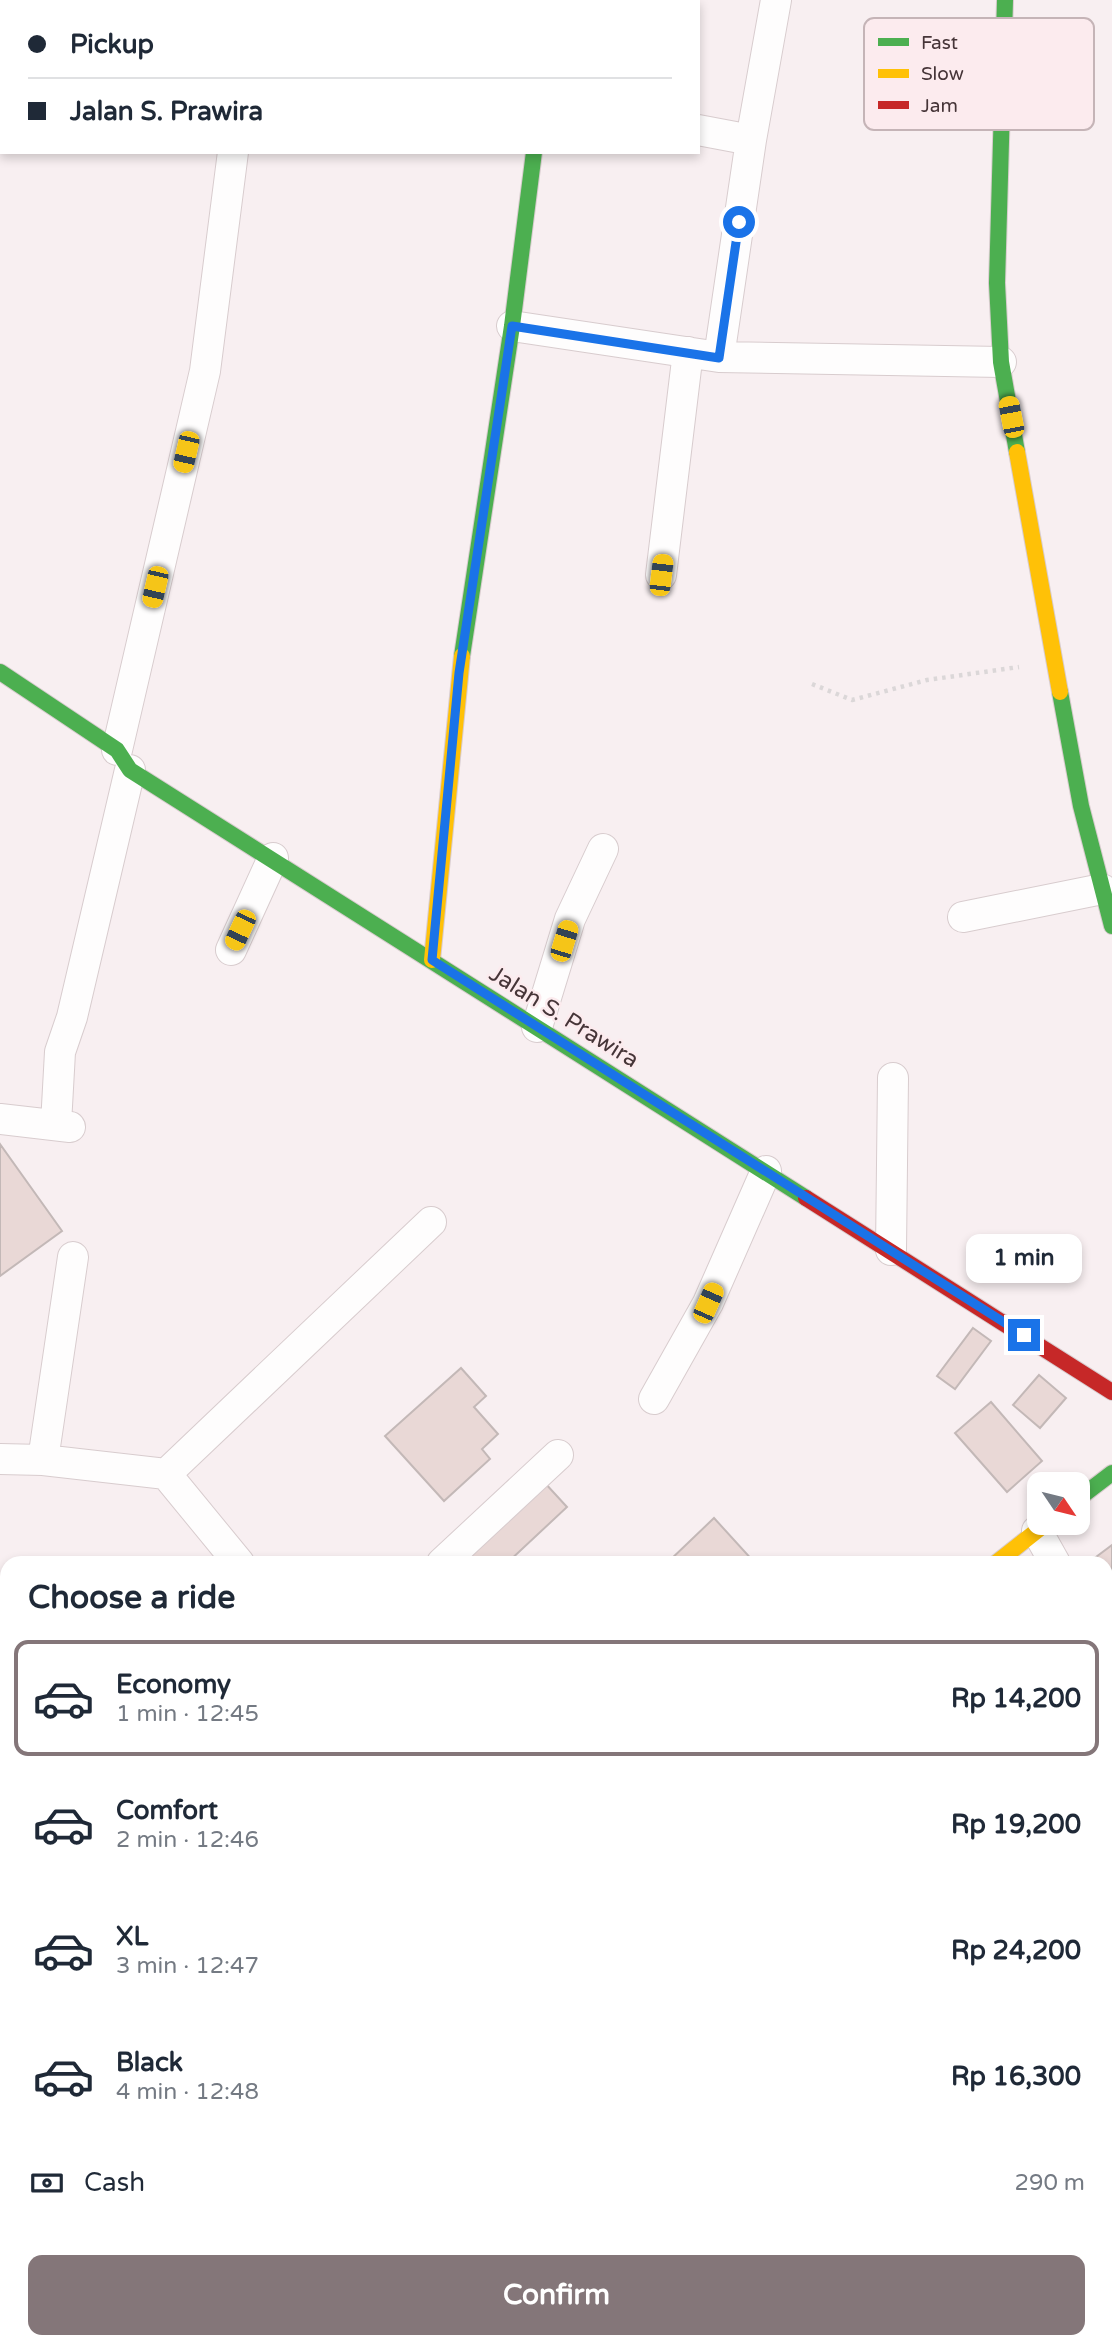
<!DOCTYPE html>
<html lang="en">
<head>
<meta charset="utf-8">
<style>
  :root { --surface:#fff; --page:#f2f2f3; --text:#1f2937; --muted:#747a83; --line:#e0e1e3; --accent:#847679 }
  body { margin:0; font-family:"Varela Round",sans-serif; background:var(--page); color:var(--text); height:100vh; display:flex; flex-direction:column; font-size:26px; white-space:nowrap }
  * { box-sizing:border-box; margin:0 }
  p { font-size:23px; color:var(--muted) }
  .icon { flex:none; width:38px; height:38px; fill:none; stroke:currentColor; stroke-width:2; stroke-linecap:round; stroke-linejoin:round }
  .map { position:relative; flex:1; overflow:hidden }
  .details { position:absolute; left:0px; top:1556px; width:1113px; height:793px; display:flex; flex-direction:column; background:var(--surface); border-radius:21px 21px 0 0; box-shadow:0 4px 10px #0003 }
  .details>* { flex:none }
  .top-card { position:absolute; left:0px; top:0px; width:700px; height:154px; box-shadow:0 4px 10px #0003; display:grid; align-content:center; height:154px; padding:0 28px; background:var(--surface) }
  .needle { width:46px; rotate:125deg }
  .tools { position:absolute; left:1027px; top:1472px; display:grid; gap:14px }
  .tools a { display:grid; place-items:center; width:63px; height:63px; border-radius:14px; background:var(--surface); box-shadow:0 4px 10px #0003; font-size:35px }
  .end { position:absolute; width:32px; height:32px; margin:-16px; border:9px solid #1a73e8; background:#fff; box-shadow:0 0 0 4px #fff }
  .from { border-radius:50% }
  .bubble { position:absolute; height:49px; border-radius:14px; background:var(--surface); box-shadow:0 4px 10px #0003; font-size:23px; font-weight:700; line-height:49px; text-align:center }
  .car { position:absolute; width:21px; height:42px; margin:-21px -10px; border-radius:9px; box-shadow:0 0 5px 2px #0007; background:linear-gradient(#f5c518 24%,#345 0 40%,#f5c518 0 76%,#345 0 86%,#f5c518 0) }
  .top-card b { display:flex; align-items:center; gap:24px; height:66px; font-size:26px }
  .top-card b+b { border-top:2px solid var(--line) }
  .top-card i { width:18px; height:18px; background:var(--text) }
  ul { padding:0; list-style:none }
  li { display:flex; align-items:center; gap:21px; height:116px; margin:0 14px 10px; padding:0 14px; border:4px solid transparent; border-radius:14px }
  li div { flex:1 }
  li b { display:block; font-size:26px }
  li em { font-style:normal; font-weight:700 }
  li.active { border-color:var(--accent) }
  li>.icon { width:63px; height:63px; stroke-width:1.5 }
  h2 { padding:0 28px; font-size:32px; line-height:84px }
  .pay { display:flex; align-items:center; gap:18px; height:77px; padding:0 28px; font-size:26px }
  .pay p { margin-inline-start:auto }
  .cta { display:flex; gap:14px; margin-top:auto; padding:14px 28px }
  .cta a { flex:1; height:80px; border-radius:14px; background:var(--accent); color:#fff; font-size:28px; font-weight:700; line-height:80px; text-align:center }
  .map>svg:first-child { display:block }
</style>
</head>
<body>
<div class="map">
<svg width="1112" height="2348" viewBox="0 0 1112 2348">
  <rect width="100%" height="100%" fill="#f8eff1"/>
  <!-- built -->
  <path fill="#fae5e9" d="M 1106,2309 L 1112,2310 L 1112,2348 L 831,2348 L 829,2342 L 1106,2342 Z"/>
  <!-- building -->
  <path fill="#e9d8d6" stroke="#c3b8b7" stroke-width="2" d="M 0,1144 L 62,1231 L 0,1276 Z
    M 973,1328 L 991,1341 L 955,1389 L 937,1376 Z
    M 461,1368 L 486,1396 L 474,1407 L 498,1434 L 482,1449 L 490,1459 L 444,1501 L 385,1436 Z
    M 1039,1375 L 1066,1398 L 1040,1428 L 1013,1405 Z
    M 991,1402 L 1042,1461 L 1007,1492 L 955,1433 Z
    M 544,1482 L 567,1507 L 507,1563 L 457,1563 Z
    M 714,1518 L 755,1563 L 667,1563 Z
    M 1112,1545 L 1112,1604 L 1106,1596 L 1106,1563 L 1088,1563 Z
    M 1106,1660 L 1112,1669 L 1112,1702 L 1106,1707 Z
    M 1106,1769 L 1112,1779 L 1112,1877 L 1108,1879 L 1106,1876 Z
    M 1106,1917 L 1112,1926 L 1112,1955 L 1106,1960 Z
    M 1112,2010 L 1112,2054 L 1106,2046 L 1106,2015 Z
    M 1112,2086 L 1112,2162 L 1106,2166 L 1106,2090 Z
    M 1112,2191 L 1112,2226 L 1106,2218 L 1106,2196 Z
    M 1106,2232 L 1112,2240 L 1112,2274 L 1106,2278 Z
    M 1106,2314 L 1112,2315 L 1112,2348 L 1013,2348 L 1015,2342 L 1106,2342 Z
    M 911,2342 L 993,2342 L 987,2348 L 906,2348 Z"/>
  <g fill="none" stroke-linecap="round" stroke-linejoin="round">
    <defs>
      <path id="street" d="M 254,2 L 255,0
        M 553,2 L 553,0
        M 698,130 L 751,140
        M 512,326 L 719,357 L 1001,362
        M 719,357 L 751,140 L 776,0
        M 661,575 L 688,352
        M 117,750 L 205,371 L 233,152
        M 963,917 L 1102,889
        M 231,950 L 273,858
        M 537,1027 L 570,919 L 603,849
        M 0,1119 L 70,1127
        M 56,1124 L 60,1052 L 72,1017 L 130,770
        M 891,1250 L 893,1078
        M 654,1399 L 708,1303 L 766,1171
        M 0,1459 L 43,1460 L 166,1474 L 239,1563
        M 43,1460 L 73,1257
        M 166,1474 L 431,1222
        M 1037,1531 L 1055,1563
        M 442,1563 L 558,1455
        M 1106,1645 L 1112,1654
        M 0,1752 L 7,1752
        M 0,2112 L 7,2113
        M 1106,2182 L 1112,2179
        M 397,2342 L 401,2348
        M 529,2348 L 539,2342"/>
      <path id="fast" d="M 1005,0 L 997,283 L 1001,362 L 1017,452
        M 462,656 L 512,326 L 534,152
        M 0,672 L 117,750 L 130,770 L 806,1198
        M 1060,692 L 1081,806 L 1112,926
        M 1078,1499 L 1112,1473
        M 0,2335 L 7,2330"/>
      <path id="slow" d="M 1017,452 L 1060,692
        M 432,960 L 462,656
        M 996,1563 L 1048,1522"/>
      <path id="jam" d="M 806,1198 L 1112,1392"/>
    </defs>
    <!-- street casing -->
    <use href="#street" stroke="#d8ccce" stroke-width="32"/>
    <!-- fast casing -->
    <use href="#fast" stroke="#d8ccce" stroke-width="18"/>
    <!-- slow casing -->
    <use href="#slow" stroke="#d8ccce" stroke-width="18"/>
    <!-- jam casing -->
    <use href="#jam" stroke="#d8ccce" stroke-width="18"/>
    <!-- path -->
    <path stroke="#dbd7d8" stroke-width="4.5" stroke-dasharray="3.5 5" stroke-linecap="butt" d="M 812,684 L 852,700 L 927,680 L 1019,667"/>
    <!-- street -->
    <use href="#street" stroke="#fefdfd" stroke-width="30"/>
    <!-- fast -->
    <use href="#fast" stroke="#4caf50" stroke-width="16"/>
    <!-- slow -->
    <use href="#slow" stroke="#ffc107" stroke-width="16"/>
    <!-- jam -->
    <use href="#jam" stroke="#c62828" stroke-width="16"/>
  </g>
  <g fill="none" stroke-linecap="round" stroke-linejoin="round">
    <!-- route -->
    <path stroke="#1a73e8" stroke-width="9" d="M 739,222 L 719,358 L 512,326 L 459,673 L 432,960 L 1024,1335"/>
  </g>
  <g text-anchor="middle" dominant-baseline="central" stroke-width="5" stroke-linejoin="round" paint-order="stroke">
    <!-- street labels -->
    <g font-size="23" fill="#463538" stroke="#fcebee">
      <text transform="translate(564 1017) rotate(32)">Jalan S. Prawira</text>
    </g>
  </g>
  <!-- legend -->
  <rect x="864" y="18" width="230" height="112" rx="10" fill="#fcebee" stroke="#c5b4b7" stroke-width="2"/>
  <rect x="878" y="38" width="31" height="8" fill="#4caf50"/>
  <rect x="878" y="69" width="31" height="9" fill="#ffc107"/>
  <rect x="878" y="101" width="31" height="8" fill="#c62828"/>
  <g font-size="19" fill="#463538">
    <text x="921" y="49">Fast</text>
    <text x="921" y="80">Slow</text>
    <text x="921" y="112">Jam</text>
  </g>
</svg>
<div class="tools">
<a><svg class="needle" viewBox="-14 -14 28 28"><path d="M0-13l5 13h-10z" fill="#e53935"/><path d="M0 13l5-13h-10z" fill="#747a83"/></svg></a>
</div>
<i class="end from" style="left:739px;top:222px"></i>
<i class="end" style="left:1024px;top:1335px"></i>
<div class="bubble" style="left:966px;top:1234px;width:116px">1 min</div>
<i class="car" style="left:1011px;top:417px;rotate:349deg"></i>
<i class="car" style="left:186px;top:452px;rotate:193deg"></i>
<i class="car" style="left:661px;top:575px;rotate:7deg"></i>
<i class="car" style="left:155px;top:587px;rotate:193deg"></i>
<i class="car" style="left:240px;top:930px;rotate:205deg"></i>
<i class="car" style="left:564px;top:941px;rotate:17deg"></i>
<i class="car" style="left:708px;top:1303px;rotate:24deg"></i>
<div class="top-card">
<b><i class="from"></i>Pickup</b>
<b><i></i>Jalan S. Prawira</b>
</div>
<section class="details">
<h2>Choose a ride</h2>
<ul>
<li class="active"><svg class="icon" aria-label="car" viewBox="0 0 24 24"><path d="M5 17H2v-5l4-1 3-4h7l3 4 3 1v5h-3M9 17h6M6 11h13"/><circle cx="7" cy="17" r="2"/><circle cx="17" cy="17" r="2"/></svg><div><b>Economy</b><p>1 min · 12:45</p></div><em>Rp 14,200</em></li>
<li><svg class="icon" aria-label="car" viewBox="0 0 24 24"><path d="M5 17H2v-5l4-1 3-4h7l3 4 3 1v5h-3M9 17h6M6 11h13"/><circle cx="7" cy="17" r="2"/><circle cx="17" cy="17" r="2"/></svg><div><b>Comfort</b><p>2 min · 12:46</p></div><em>Rp 19,200</em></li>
<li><svg class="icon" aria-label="car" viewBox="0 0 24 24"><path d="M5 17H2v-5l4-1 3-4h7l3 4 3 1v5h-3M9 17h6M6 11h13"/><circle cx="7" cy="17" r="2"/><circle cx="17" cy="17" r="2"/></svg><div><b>XL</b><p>3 min · 12:47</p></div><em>Rp 24,200</em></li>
<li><svg class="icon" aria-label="car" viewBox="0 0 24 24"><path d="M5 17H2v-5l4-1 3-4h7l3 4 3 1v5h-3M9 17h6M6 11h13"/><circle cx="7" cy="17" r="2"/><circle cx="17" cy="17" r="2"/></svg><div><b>Black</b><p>4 min · 12:48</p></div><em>Rp 16,300</em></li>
</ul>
<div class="pay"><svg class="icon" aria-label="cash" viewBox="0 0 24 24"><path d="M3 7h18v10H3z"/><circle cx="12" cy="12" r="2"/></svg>Cash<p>290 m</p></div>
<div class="cta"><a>Confirm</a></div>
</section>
</div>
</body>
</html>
